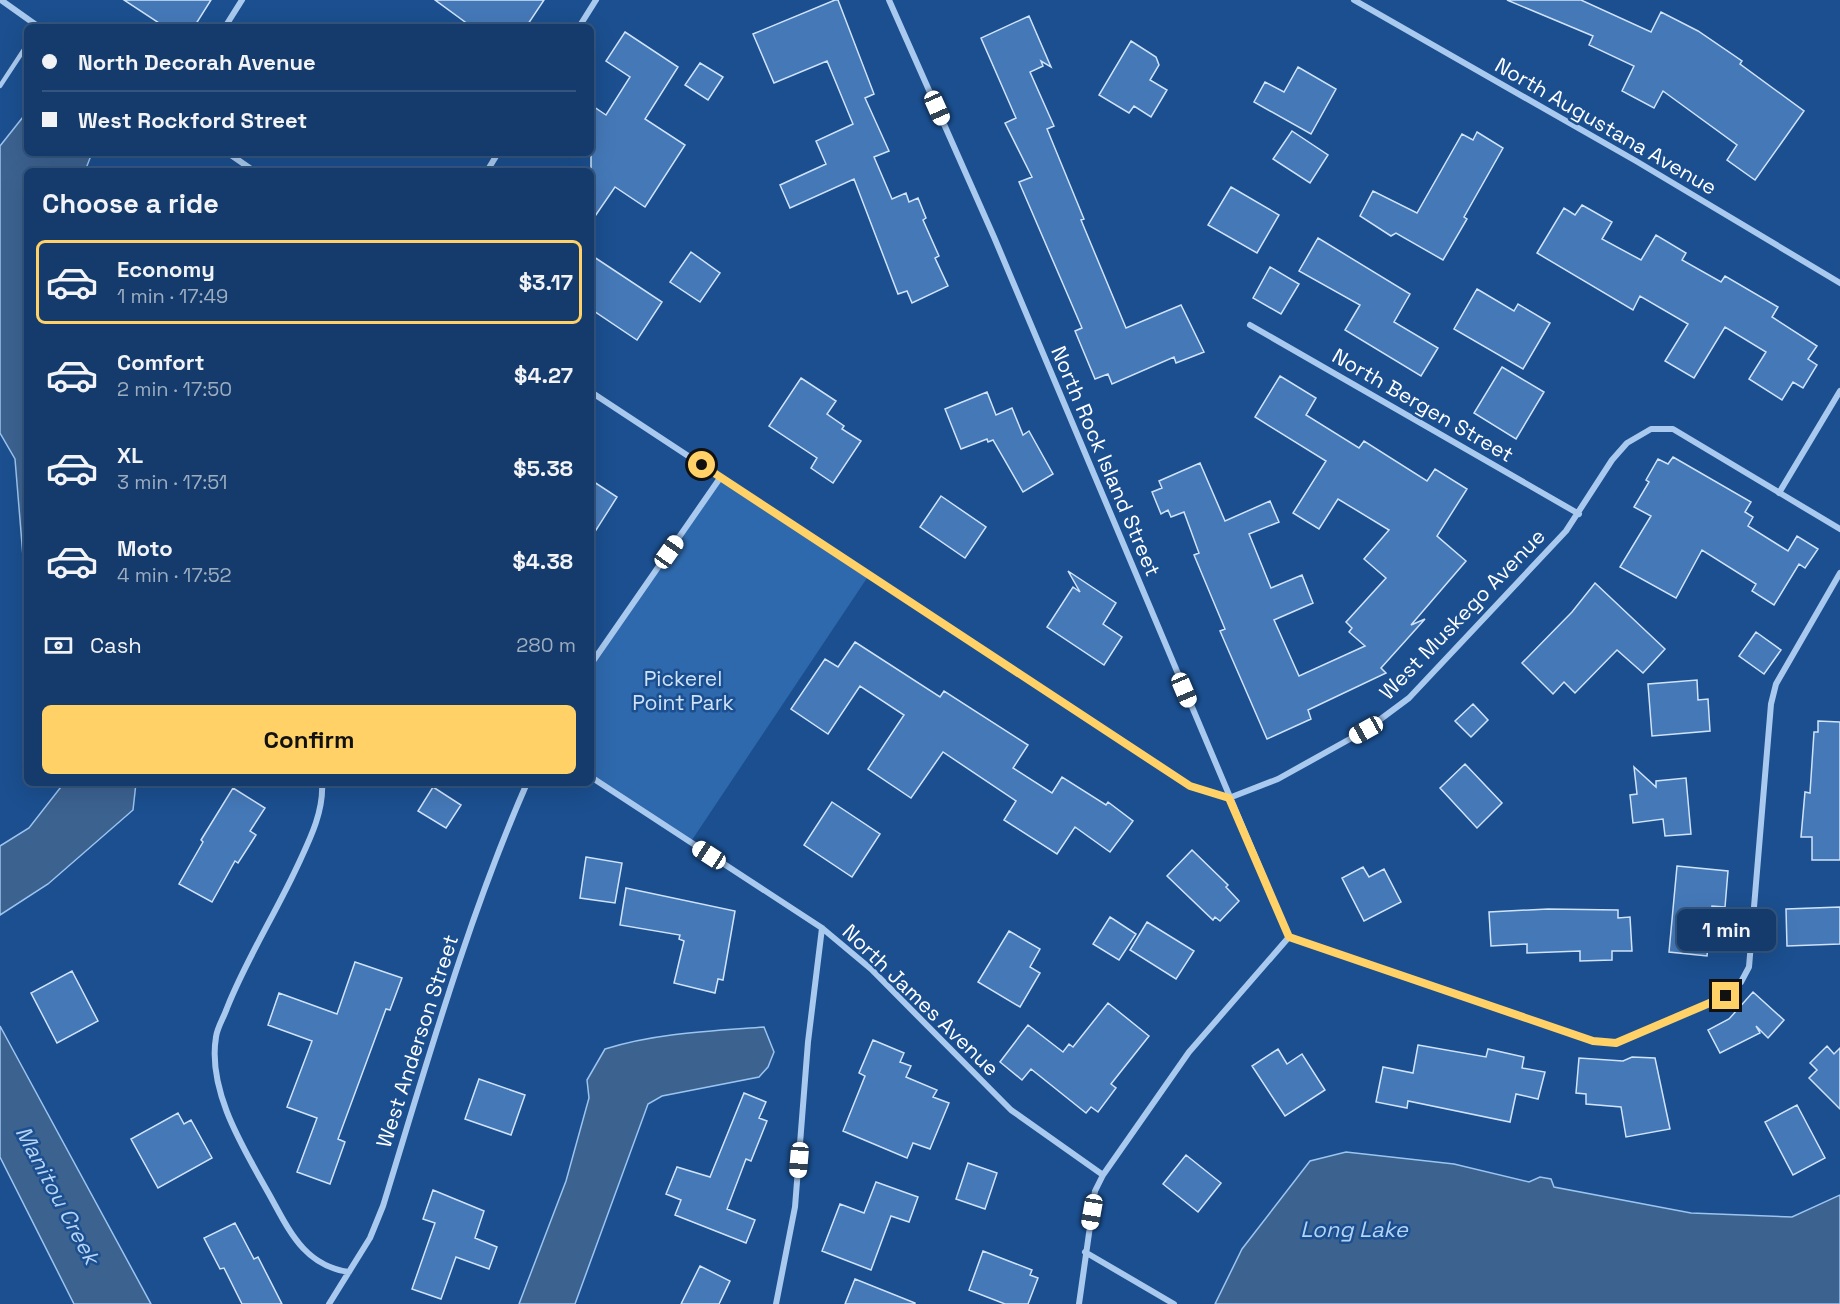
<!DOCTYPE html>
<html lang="en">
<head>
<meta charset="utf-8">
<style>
  :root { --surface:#143b6b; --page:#1d4271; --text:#f1f3f6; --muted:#9dadc1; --line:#33557e; --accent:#ffd166 }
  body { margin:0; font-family:"Space Grotesk",sans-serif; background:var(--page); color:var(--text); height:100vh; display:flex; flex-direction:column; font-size:22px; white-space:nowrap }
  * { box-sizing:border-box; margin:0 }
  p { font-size:20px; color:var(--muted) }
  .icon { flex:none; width:33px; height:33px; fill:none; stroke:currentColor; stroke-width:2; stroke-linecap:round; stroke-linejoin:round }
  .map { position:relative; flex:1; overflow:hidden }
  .side { position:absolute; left:24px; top:168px; width:570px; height:618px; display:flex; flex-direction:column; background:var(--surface); border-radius:9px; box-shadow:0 6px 24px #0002,0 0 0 2px var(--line) }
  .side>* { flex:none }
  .top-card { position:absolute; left:24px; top:24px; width:570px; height:132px; border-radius:9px; box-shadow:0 6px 24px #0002,0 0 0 2px var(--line); display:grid; align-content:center; height:132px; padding:0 18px; background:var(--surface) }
  .end { position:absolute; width:27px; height:27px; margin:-14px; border:8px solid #ffd166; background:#111; box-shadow:0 0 0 3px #111 }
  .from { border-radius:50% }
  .bubble { position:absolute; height:42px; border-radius:9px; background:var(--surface); box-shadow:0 6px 24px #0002,0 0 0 2px var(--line); font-size:20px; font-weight:700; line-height:42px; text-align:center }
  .car { position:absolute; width:18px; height:36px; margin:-18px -9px; border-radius:8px; box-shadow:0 0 4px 2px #0007; background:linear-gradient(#fff 24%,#345 0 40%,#fff 0 76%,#345 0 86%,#fff 0) }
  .top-card b { display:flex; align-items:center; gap:21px; height:57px; font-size:22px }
  .top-card b+b { border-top:2px solid var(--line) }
  .top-card i { width:15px; height:15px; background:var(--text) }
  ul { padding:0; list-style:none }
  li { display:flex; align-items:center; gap:18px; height:84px; margin:0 12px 9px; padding:0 6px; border:3px solid transparent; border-radius:9px }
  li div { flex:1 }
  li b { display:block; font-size:22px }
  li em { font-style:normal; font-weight:700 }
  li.active { border-color:var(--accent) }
  li>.icon { width:54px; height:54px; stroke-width:1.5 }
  h2 { padding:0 18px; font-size:27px; line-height:72px }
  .pay { display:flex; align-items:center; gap:15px; height:66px; padding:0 18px; font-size:22px }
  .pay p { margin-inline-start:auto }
  .button { display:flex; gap:12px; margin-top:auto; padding:12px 18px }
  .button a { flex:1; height:69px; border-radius:9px; background:var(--accent); color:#111; font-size:24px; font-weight:700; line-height:69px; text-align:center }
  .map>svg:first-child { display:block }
</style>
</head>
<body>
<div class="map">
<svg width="1840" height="1304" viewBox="0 0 1840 1304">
  <rect width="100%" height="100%" fill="#1b4f8f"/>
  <!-- green -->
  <path fill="#2e69ad" d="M 720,478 L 869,575 L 690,843 L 591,777 L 591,664 Z"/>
  <!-- water -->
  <path fill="#3c6290" stroke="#9cc4f0" stroke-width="1.5" d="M 27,112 L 27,153 L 92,153 L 85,171 L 27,171 L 27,605 L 15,459 L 0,433 L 0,146 Z
    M 64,783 L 136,783 L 133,810 L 48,884 L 0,915 L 0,846 L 29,828 Z
    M 0,1026 L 151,1304 L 74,1304 L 0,1157 Z
    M 764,1027 L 774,1052 L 768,1067 L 759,1077 L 662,1096 L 648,1104 L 575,1304 L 519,1304 L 566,1181 L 589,1098 L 587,1080 L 605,1049 C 656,1033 711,1031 764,1027 Z
    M 1346,1152 L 1454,1164 L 1529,1182 L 1540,1177 L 1551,1179 L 1554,1187 L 1691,1213 L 1792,1217 L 1840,1195 L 1840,1304 L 1215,1304 L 1242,1249 L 1310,1161 Z"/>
  <!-- building -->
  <path fill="#4478b7" stroke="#cfe3fa" stroke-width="1.5" d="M 124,0 L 211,0 L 194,27 L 165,27 Z
    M 435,0 L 544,0 L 526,27 L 472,27 Z
    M 835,0 L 838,0 L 874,94 L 865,98 L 889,151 L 874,157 L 892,199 L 906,193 L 909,202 L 918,198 L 926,218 L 923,220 L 939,256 L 935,258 L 948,286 L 912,303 L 907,291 L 898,294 L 854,179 L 790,208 L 780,185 L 826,164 L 816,141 L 853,124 L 827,61 L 774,83 L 753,34 Z
    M 1507,0 L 1581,0 L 1651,32 L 1661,12 L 1698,31 L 1742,61 L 1740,64 L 1804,111 L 1755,180 L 1727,160 L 1737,145 L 1663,91 L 1654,108 L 1622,91 L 1634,66 L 1589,45 L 1593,36 Z
    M 1029,16 L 1051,67 L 1041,61 L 1043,66 L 1030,72 L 1054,126 L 1047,129 L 1084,219 L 1081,220 L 1126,328 L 1181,305 L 1204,352 L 1176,363 L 1174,357 L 1112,384 L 1108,374 L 1095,379 L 1075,331 L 1082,328 L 1019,182 L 1032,177 L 1005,123 L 1016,118 L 981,38 Z
    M 625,32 L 678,67 L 645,119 L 685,145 L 645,207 L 615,187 L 591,222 L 591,105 L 606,115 L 630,77 L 606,61 Z
    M 1131,41 L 1156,57 L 1159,65 L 1150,80 L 1167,90 L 1151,117 L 1134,106 L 1129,113 L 1099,95 Z
    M 700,63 L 723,77 L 708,100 L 685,85 Z
    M 1298,67 L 1336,89 L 1311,134 L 1254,102 L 1265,82 L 1284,92 Z
    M 1292,131 L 1328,155 L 1310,183 L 1273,159 Z
    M 1477,132 L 1503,148 L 1464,217 L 1467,219 L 1443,260 L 1396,233 L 1391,236 L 1360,216 L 1373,191 L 1417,213 L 1462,134 L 1473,140 Z
    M 1231,187 L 1279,215 L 1257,253 L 1208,225 Z
    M 1582,205 L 1612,222 L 1602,239 L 1641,260 L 1656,235 L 1686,253 L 1682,260 L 1721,282 L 1725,276 L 1778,307 L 1772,317 L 1817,346 L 1808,359 L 1817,365 L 1803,388 L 1793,382 L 1782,400 L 1749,379 L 1766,352 L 1725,327 L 1694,378 L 1665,361 L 1688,324 L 1640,296 L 1633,310 L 1537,253 L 1564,208 L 1575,215 Z
    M 1318,238 L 1410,294 L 1394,322 L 1438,348 L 1421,376 L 1345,330 L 1360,305 L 1299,271 Z
    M 691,252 L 720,273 L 700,302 L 670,282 Z
    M 591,255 L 662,302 L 637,340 L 591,309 Z
    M 1270,267 L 1299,284 L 1281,314 L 1253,298 Z
    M 1477,289 L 1514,311 L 1518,304 L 1550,323 L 1523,369 L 1454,329 Z
    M 1502,367 L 1544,392 L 1516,439 L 1474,413 Z
    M 1280,376 L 1316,398 L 1306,415 L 1359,448 L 1364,441 L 1427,481 L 1435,469 L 1467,489 L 1437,536 L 1466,561 L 1411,625 L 1425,619 L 1381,668 L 1386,673 L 1308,710 L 1311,719 L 1267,739 L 1220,631 L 1225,629 L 1194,555 L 1199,553 L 1184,512 L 1171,517 L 1168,510 L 1161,514 L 1152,492 L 1162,488 L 1159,481 L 1200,463 L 1225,521 L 1270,501 L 1279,522 L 1249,534 L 1271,588 L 1302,575 L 1313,603 L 1274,620 L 1299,676 L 1365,646 L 1349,632 L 1352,628 L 1346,622 L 1386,578 L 1364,559 L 1389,530 L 1338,499 L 1319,529 L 1293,513 L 1326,461 L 1255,417 Z
    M 801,378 L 836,401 L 827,414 L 844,426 L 842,429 L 861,441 L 833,483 L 811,468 L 817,458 L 769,426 Z
    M 987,392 L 996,415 L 1012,408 L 1023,435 L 1029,431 L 1053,474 L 1023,492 L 993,440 L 988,442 L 987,439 L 961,449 L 945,409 Z
    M 1673,457 L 1751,502 L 1745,512 L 1753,517 L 1748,526 L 1788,551 L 1797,536 L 1818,549 L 1805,568 L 1799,564 L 1774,605 L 1752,591 L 1756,584 L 1702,550 L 1676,598 L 1620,567 L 1651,516 L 1634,507 L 1649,482 L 1646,480 L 1658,459 L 1668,464 Z
    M 591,480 L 617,497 L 591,538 Z
    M 941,496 L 986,527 L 965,558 L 920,527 Z
    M 1068,571 L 1116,603 L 1103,624 L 1122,637 L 1104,665 L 1047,627 L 1073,587 L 1080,592 Z
    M 1595,583 L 1665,649 L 1643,673 L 1617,650 L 1575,693 L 1564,682 L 1553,694 L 1522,663 L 1572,612 Z
    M 1756,632 L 1781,650 L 1764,674 L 1739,656 Z
    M 855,642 L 940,697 L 944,691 L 1028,745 L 1013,768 L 1052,793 L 1062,777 L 1106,805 L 1108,802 L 1133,821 L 1110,852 L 1075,827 L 1057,854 L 1004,820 L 1016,801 L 943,752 L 911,798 L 868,769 L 904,715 L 860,686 L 828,734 L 791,709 L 825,659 L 838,667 Z
    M 1697,680 L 1698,700 L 1708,699 L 1710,731 L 1652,736 L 1648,684 Z
    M 1473,704 L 1488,720 L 1471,737 L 1455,721 Z
    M 1818,721 L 1840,722 L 1840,860 L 1812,860 L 1812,837 L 1801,837 L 1805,792 L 1810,793 L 1814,732 L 1818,732 Z
    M 1465,764 L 1502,803 L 1477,828 L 1440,788 Z
    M 1634,767 L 1656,787 L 1656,781 L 1686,778 L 1691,834 L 1665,836 L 1663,819 L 1633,823 L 1630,795 L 1637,794 Z
    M 433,787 L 461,805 L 446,828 L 418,811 Z
    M 233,788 L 265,808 L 250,831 L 256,835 L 238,863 L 235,861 L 212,902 L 179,884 L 203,842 L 201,840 Z
    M 832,802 L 880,834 L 852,877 L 804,845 Z
    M 1192,850 L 1228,885 L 1226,887 L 1239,901 L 1220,921 L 1215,917 L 1213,920 L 1167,876 Z
    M 586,857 L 622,863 L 615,903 L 580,898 Z
    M 1677,866 L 1728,871 L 1725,907 L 1712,906 L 1707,956 L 1669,952 Z
    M 1363,867 L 1369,877 L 1384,869 L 1401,902 L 1364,921 L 1342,878 Z
    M 626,888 L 735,911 L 723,980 L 718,979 L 715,993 L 674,983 L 684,941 L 679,939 L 680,935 L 620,925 Z
    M 1840,907 L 1840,944 L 1787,946 L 1786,909 Z
    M 1548,909 L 1618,910 L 1618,918 L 1630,917 L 1632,951 L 1612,951 L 1612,960 L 1580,961 L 1580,951 L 1527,953 L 1527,944 L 1491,946 L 1489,912 Z
    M 1110,917 L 1136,934 L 1119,960 L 1093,944 Z
    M 1147,922 L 1194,951 L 1176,979 L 1130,950 Z
    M 1009,931 L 1040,949 L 1030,967 L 1040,973 L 1020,1007 L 978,982 Z
    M 355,962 L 402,978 L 390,1010 L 386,1009 L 338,1139 L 345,1142 L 330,1184 L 297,1172 L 317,1118 L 287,1107 L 312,1041 L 268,1025 L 279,993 L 337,1014 Z
    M 72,971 L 98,1021 L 57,1043 L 31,993 Z
    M 1753,992 L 1784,1020 L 1768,1038 L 1756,1026 L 1760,1033 L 1720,1053 L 1708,1030 L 1729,1019 Z
    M 1108,1003 L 1149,1036 L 1111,1084 L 1116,1088 L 1098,1112 L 1091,1107 L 1086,1113 L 1031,1069 L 1022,1080 L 1000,1062 L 1028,1025 L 1063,1052 L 1069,1044 L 1073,1047 Z
    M 873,1040 L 904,1053 L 900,1062 L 911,1066 L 906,1077 L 937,1090 L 933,1097 L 949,1103 L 930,1149 L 913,1143 L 907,1158 L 843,1131 L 865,1076 L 859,1073 Z
    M 1418,1045 L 1486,1057 L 1488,1049 L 1524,1057 L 1522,1068 L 1545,1072 L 1538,1099 L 1516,1094 L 1510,1122 L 1408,1101 L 1407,1108 L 1376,1102 L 1383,1067 L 1413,1073 Z
    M 1827,1046 L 1834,1054 L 1840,1048 L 1840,1109 L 1809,1078 L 1817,1070 L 1810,1063 Z
    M 1278,1049 L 1287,1064 L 1302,1054 L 1325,1090 L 1285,1116 L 1252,1066 Z
    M 1632,1057 L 1655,1058 L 1670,1129 L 1626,1137 L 1621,1107 L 1586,1104 L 1586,1094 L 1576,1093 L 1579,1058 L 1623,1061 Z
    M 479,1079 L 525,1095 L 511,1135 L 465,1119 Z
    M 744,1093 L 766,1102 L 759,1118 L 767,1121 L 751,1161 L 746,1159 L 727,1209 L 755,1220 L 746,1243 L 675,1215 L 681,1200 L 666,1194 L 677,1167 L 710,1177 Z
    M 1797,1105 L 1825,1158 L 1793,1175 L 1765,1122 Z
    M 178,1113 L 184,1124 L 191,1120 L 212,1158 L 158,1188 L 131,1139 Z
    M 1186,1155 L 1221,1183 L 1198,1212 L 1163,1184 Z
    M 968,1163 L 997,1173 L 985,1209 L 956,1199 Z
    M 876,1182 L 918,1197 L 909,1222 L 891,1216 L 871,1270 L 822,1251 L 840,1204 L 864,1213 Z
    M 433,1190 L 484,1211 L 475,1238 L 497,1247 L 489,1269 L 456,1257 L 441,1299 L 412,1289 L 435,1223 L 423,1219 Z
    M 235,1223 L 254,1259 L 258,1257 L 282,1304 L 242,1304 L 224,1268 L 220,1269 L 204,1238 Z
    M 983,1251 L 1032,1270 L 1030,1275 L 1038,1278 L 1028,1304 L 1005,1304 L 969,1290 Z
    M 700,1266 L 730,1281 L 719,1304 L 681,1304 Z
    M 855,1279 L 915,1303 L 915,1304 L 845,1304 Z"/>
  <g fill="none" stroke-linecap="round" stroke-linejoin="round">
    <!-- lane -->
    <path stroke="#a9c9ee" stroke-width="4.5" d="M 0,86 L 27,45"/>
    <!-- street -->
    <path stroke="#a9c9ee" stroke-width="6" d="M 1,0 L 39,27
      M 889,0 L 994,237 L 1289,937
      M 1354,0 L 1636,161 L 1840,283
      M 225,27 L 242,0
      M 579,27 L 596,0
      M 228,153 L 254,171
      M 487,171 L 498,153
      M 1250,325 L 1579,514
      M 591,392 L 1190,786 L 1229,798 L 1278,779 L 1366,730 L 1409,698 L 1566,531 L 1612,460 L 1627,443 L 1651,429 L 1673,429 L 1840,529
      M 1779,493 L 1840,391
      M 591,664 L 720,478
      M 591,777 L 822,928 L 871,969 L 1011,1110 L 1103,1175
      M 322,783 C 324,813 308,843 296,869 C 274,916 246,960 227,1008 C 224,1017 217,1028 216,1037 C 207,1091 244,1149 269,1194 C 289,1230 304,1266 349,1272
      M 1289,937 L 1593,1041 L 1616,1043 L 1726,996 L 1741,982 L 1749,967 L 1771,704 L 1776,684 L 1840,573
      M 1085,1252 L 1174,1304
      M 329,1304 L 370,1238 L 383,1206 C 427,1063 467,920 527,783
      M 776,1304 L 795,1207 L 808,1042 L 822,928
      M 1079,1304 L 1095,1191 L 1103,1175 L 1189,1052 L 1289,937"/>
  </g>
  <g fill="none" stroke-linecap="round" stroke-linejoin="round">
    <!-- route -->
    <path stroke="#ffd166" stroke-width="8" d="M 702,465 L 1190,786 L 1229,798 L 1289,937 L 1593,1041 L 1616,1043 L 1726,996"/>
  </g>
  <g text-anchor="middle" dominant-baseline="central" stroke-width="5" stroke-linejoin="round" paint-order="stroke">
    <!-- street labels -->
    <g font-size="21" fill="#fff" stroke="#1b4f8f">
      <text transform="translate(1606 126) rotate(30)">North Augustana Avenue</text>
      <text transform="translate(1423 405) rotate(30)">North Bergen Street</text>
      <text transform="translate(1106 461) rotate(67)">North Rock Island Street</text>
      <text transform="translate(1462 614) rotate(-46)">West Muskego Avenue</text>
      <text transform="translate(921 1000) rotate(44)">North James Avenue</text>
      <text transform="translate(417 1041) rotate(-72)">West Anderson Street</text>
    </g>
    <!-- park labels -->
    <g font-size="21" fill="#cfe3fa" stroke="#1b4f8f">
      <text x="683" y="678">Pickerel<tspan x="683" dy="24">Point Park</tspan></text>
    </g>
    <!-- water labels -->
    <g font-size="22" font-style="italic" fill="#b5d3f5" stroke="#1b4f8f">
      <text transform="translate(58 1195) rotate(62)">Manitou Creek</text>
      <text x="1354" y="1229">Long Lake</text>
    </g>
  </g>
</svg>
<i class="end from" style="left:702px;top:465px"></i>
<i class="end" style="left:1726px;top:996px"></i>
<div class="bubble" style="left:1677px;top:909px;width:99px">1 min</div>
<i class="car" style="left:937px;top:108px;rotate:156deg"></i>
<i class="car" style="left:669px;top:552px;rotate:35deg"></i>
<i class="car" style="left:1184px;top:690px;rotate:157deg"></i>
<i class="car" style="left:1366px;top:730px;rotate:241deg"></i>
<i class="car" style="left:709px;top:855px;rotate:303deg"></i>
<i class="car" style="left:799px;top:1160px;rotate:185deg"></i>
<i class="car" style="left:1092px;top:1212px;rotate:190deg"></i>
<div class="top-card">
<b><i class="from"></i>North Decorah Avenue</b>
<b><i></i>West Rockford Street</b>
</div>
<section class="side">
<h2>Choose a ride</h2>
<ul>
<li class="active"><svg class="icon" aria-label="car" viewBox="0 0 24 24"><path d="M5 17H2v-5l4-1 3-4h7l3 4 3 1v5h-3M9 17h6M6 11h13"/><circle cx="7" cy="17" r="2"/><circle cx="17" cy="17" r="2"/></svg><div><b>Economy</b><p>1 min · 17:49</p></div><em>$3.17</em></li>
<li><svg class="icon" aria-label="car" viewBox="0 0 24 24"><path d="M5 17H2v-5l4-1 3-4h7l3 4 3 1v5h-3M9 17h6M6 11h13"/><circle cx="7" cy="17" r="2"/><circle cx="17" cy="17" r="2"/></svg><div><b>Comfort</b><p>2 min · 17:50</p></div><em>$4.27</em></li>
<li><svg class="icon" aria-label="car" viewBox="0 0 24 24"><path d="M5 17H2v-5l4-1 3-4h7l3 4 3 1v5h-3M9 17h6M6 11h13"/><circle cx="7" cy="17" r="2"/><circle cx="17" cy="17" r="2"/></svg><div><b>XL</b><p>3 min · 17:51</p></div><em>$5.38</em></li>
<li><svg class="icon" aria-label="car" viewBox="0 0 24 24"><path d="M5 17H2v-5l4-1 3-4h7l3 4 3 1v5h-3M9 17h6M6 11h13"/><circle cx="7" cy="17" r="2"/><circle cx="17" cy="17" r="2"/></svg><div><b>Moto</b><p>4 min · 17:52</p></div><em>$4.38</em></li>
</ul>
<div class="pay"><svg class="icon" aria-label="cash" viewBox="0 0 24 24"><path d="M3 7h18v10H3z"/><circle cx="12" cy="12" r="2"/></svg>Cash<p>280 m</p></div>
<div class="button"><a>Confirm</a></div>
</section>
</div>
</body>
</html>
